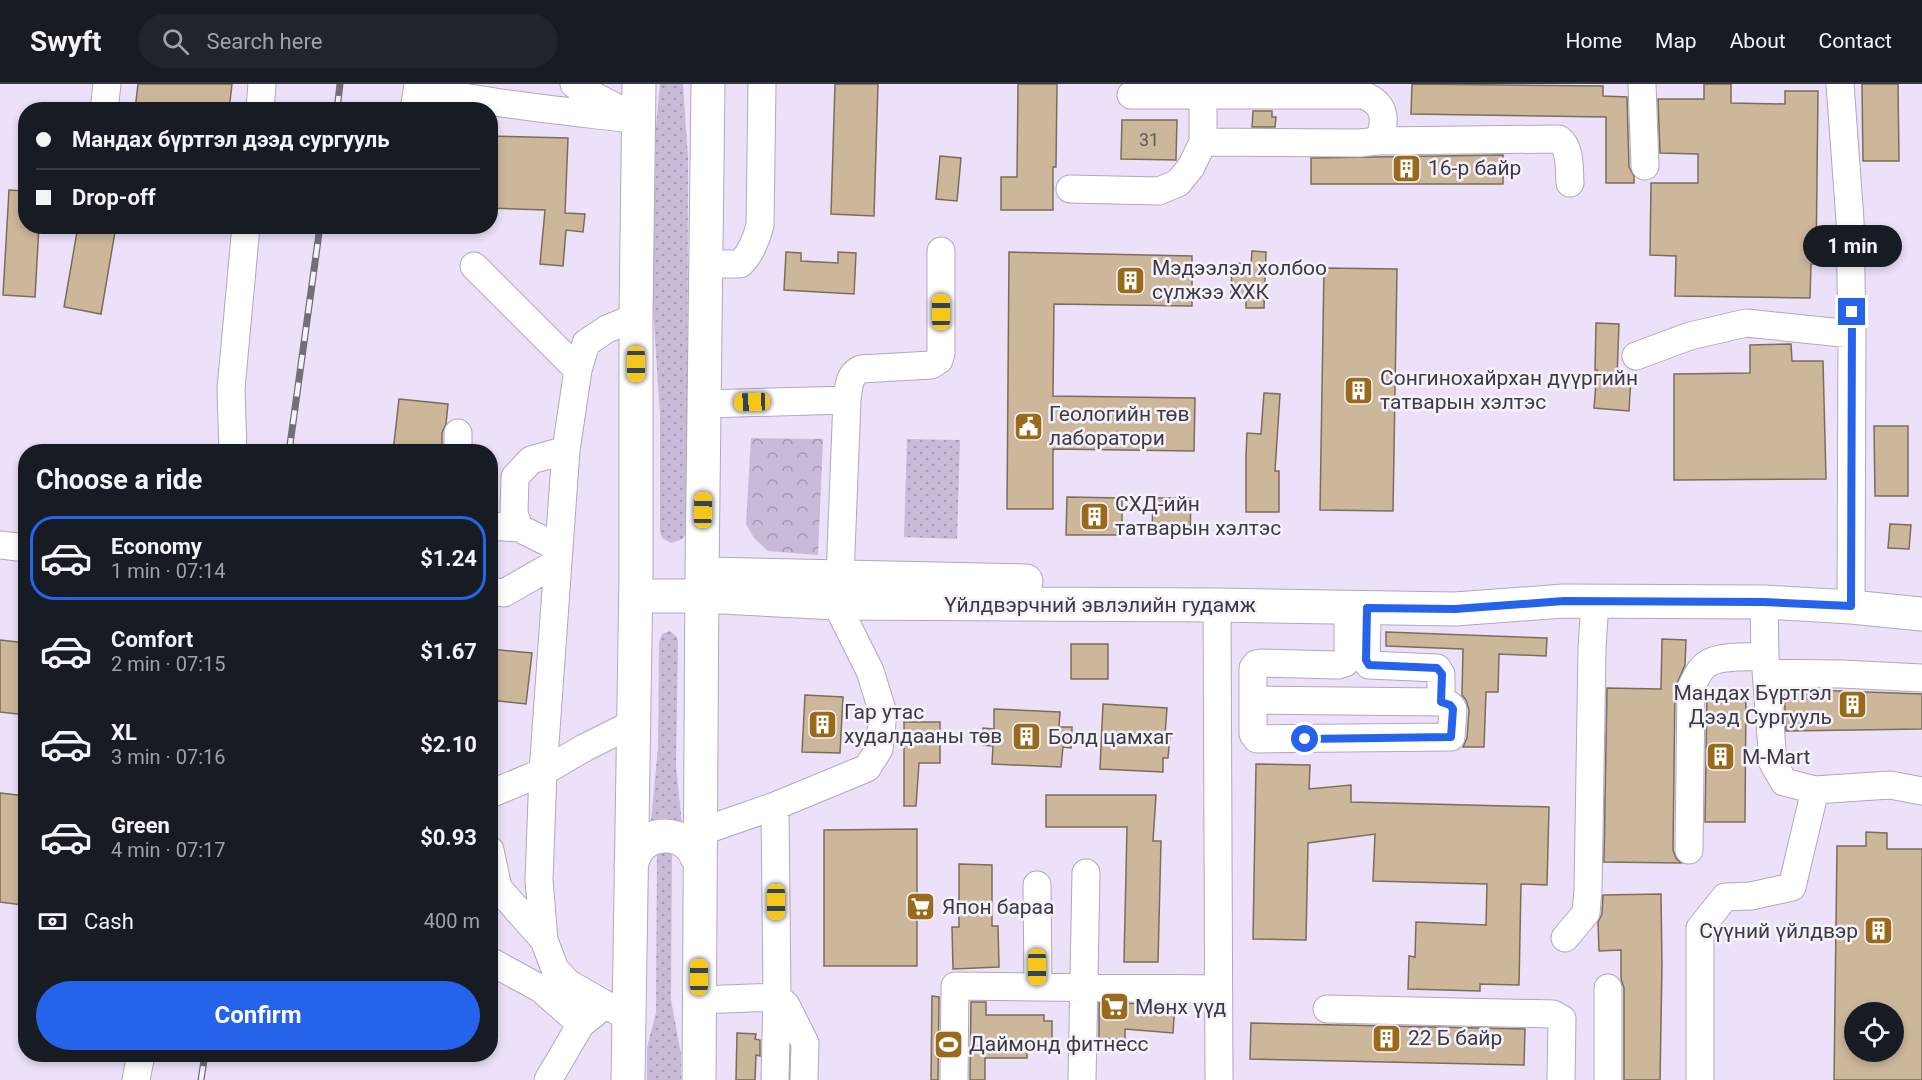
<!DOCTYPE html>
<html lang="en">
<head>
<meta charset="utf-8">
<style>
  :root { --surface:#171b24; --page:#20242c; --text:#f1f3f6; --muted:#9ea1a6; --line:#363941; --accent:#2563eb }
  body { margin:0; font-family:Roboto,sans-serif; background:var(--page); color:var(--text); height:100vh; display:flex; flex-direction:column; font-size:22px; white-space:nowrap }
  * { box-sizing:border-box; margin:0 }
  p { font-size:20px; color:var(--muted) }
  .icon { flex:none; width:33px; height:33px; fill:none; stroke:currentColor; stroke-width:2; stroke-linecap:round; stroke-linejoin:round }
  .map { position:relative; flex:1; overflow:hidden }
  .drawer { position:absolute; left:18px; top:360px; width:480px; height:618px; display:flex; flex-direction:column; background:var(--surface); border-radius:24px; box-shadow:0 3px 9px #0003 }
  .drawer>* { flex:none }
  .guide { position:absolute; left:18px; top:18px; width:480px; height:132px; border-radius:24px; box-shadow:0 3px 9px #0003; display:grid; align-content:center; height:132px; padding:0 18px; background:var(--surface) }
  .fabs { position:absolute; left:1844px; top:918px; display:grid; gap:12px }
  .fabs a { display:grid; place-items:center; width:60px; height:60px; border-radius:50%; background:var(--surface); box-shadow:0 3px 9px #0003; font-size:30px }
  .end { position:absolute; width:27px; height:27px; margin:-14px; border:8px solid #2563eb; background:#fff; box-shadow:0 0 0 3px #fff }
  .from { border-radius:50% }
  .bubble { position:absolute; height:42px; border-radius:21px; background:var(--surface); box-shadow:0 3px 9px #0003; font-size:20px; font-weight:700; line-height:42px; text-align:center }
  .car { position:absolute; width:18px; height:36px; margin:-18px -9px; border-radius:8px; box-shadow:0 0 4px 2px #0007; background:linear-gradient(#f5c518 24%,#345 0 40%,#f5c518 0 76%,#345 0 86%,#f5c518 0) }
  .guide b { display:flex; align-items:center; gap:21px; height:57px; font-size:22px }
  .guide b+b { border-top:2px solid var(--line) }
  .guide i { width:15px; height:15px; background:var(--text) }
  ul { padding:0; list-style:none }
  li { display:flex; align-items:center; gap:18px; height:84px; margin:0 12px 9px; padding:0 6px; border:3px solid transparent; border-radius:24px }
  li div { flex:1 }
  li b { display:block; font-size:22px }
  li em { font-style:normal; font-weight:700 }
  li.selected { border-color:var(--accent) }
  li>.icon { width:54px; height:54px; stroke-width:1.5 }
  h2 { padding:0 18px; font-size:27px; line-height:72px }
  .pay { display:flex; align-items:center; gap:15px; height:66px; padding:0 18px; font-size:22px }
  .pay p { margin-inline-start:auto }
  .button { display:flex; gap:12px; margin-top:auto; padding:12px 18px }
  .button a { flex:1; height:69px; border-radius:36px; background:var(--accent); color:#fff; font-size:24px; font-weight:700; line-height:69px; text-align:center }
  header { display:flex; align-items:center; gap:36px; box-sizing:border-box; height:84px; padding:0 30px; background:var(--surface); border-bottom:2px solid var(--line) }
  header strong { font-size:28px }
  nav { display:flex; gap:33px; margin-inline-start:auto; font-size:21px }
  .search { width:420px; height:54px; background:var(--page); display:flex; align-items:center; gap:15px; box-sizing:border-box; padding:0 21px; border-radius:33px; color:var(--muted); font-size:22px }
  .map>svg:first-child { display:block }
</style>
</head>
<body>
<header>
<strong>Swyft</strong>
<div class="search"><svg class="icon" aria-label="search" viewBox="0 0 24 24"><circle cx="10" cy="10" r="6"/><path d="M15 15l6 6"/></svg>Search here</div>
<nav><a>Home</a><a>Map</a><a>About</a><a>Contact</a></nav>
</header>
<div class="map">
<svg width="1922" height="996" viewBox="0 0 1922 996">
  <defs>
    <pattern id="grass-dots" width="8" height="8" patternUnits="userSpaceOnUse" patternTransform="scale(1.5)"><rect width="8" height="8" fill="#c8bad8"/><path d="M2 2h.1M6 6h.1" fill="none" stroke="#a498b1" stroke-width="1.8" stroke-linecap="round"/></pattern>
    <pattern id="park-crowns" width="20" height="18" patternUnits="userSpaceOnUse" patternTransform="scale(1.5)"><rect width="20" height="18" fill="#c8bad8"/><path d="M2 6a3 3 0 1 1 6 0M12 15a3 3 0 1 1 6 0" fill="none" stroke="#a498b1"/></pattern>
  </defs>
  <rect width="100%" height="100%" fill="#ece1f9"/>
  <!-- grass -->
  <path fill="url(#grass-dots)" d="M 660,0 L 683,0 L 688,74 L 687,446 L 683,455 L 671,459 L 662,454 L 660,448 L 660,331 L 653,223 L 656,42 Z
    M 907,355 L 960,356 L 957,455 L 904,453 Z
    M 670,547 L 677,553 L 678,558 L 676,682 L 682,741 C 672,734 663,732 651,737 L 658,663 L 659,558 L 662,550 Z
    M 657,767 L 672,768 L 671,916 L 681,970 L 681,996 L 647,996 L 647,963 L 656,929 Z"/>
  <!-- park -->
  <path fill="url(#park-crowns)" d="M 751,354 L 823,355 L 818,471 L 768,467 L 754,454 L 746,440 Z"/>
  <!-- building -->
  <path fill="#ccb79b" stroke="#7b6d59" stroke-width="1.5" fill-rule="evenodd" d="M 138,0 L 232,0 L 229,26 L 135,26 Z
    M 835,0 L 878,0 L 874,132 L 831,130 Z
    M 1018,0 L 1057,0 L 1056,83 L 1053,83 L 1053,126 L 1001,126 L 1001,93 L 1017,93 Z
    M 1412,0 L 1603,2 L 1603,12 L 1627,13 L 1629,83 L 1634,92 L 1634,99 L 1606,99 L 1606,33 L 1411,30 Z
    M 1704,0 L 1731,0 L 1731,19 L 1785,20 L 1785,7 L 1818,7 L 1816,180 L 1811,180 L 1810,214 L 1675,212 L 1676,172 L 1650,171 L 1651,99 L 1698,99 L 1698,70 L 1660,69 L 1658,15 L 1704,15 Z
    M 1862,0 L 1898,0 L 1899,77 L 1863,77 Z
    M 1253,27 L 1272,27 L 1272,33 L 1276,33 L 1275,43 L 1252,43 Z
    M 1122,36 L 1177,36 L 1176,76 L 1121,75 Z
    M 490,52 L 568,54 L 565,129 L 585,130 L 583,148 L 566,146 L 563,182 L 540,180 L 545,126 L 490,124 Z
    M 1503,71 L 1503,100 L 1311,100 L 1311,74 Z
    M 940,72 L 961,74 L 957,117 L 936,115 Z
    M 9,106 L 26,107 L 26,142 L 39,142 L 35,213 L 3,211 Z
    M 78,142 L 116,142 L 101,230 L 64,223 Z
    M 1252,167 L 1266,168 L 1264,224 L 1246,224 L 1246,213 L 1231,213 L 1232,179 L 1251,180 Z
    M 786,168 L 801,169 L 801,177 L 838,179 L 838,168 L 856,169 L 854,210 L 784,206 Z
    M 1009,168 L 1192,172 L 1192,222 L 1054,220 L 1053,312 L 1195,314 L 1194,367 L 1053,365 L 1053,425 L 1007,425 Z
    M 1324,184 L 1397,185 L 1393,427 L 1320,426 Z
    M 1596,239 L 1619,240 L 1617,292 L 1631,293 L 1629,327 L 1594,324 L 1597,286 L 1595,286 Z
    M 1791,260 L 1792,277 L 1823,277 L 1826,395 L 1674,396 L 1674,290 L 1750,289 L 1750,261 Z
    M 1264,309 L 1280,310 L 1275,387 L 1279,387 L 1279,428 L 1246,428 L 1246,371 L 1247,349 L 1261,350 Z
    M 399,315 L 448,320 L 446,340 L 442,349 L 442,368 L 393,368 Z
    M 1874,342 L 1908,342 L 1908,412 L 1875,412 Z
    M 1067,413 L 1122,414 L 1122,451 L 1066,451 Z
    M 1153,414 L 1191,414 L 1190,451 L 1152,450 Z
    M 1890,440 L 1911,441 L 1909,465 L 1888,464 Z
    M 1386,548 L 1547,554 L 1546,572 L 1499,570 L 1498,608 L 1486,608 L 1484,663 L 1463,663 L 1467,654 L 1469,626 L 1466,616 L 1462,611 L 1463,565 L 1386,562 Z
    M 1662,555 L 1686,556 L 1685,581 L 1675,604 L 1673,766 L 1676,774 L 1681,779 L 1604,778 L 1607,604 L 1661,605 Z
    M 0,556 L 26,559 L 26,631 L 0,628 Z
    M 1071,560 L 1108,560 L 1108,595 L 1071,595 Z
    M 490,565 L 532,569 L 526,620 L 490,616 Z
    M 1784,605 L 1922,610 L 1922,645 L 1786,647 Z
    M 1707,609 L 1746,609 L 1745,738 L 1705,738 Z
    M 805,611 L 843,613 L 840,669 L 802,668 Z
    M 1103,620 L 1167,624 L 1165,651 L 1170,651 L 1168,674 L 1163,674 L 1163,688 L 1100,685 Z
    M 994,625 L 1060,628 L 1059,643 L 1072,643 L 1071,664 L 1063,663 L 1061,683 L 992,680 L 993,662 L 983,661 L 983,644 L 994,645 Z
    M 904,638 L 940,638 L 940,679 L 919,679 L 916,722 L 904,722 Z
    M 1256,680 L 1310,681 L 1309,705 L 1351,701 L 1351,718 L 1549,723 L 1547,801 L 1521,800 L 1519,901 L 1480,900 L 1480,907 L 1408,905 L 1409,872 L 1415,873 L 1416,838 L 1486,841 L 1487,800 L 1373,797 L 1375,750 L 1308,759 L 1306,856 L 1253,855 Z
    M 0,709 L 26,712 L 26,798 L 22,821 L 0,818 Z
    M 1046,711 L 1156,711 L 1153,757 L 1161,757 L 1158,878 L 1124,878 L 1127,743 L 1046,743 Z
    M 917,745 L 917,882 L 824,882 L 824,746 Z
    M 1866,748 L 1887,749 L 1887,765 L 1922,765 L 1922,996 L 1834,996 L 1837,762 L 1866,762 ZM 1854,928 L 1893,928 L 1893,968 L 1854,968 Z
    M 959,780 L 992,781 L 992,842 L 998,842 L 999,883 L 953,885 L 952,843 L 959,843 Z
    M 1661,810 L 1662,881 L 1660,996 L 1624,996 L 1624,904 L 1621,895 L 1621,866 L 1599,867 L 1598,838 L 1602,830 L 1603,811 Z
    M 932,912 L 939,913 L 938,996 L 931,996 Z
    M 971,918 L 986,918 L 986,931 L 1044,931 L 1044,937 L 1052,937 L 1052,967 L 1027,967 L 1027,974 L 985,974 L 985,996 L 970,996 Z
    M 1099,919 L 1175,920 L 1173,949 L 1125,945 L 1125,956 L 1099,954 Z
    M 1251,939 L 1525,945 L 1524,981 L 1250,975 Z
    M 737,949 L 756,950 L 755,955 L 760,956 L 760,972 L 756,971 L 755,996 L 736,996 Z"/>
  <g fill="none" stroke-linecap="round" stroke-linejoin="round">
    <defs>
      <path id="minor" d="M 418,0 C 442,11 469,14 495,18 C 543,25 591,30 639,36
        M 574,0 L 579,4 L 623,27
        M 1642,0 L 1645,82
        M 1840,0 L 1850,136 L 1852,250 L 1851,523
        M 1131,11 L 1363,11 C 1386,20 1387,36 1378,57 L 1360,59 L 1203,58
        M 104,26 L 107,0
        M 260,26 L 262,0
        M 414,26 L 418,1
        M 1378,57 L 1559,55 C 1571,64 1569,84 1570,99
        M 1070,105 L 1159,107 L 1178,99 L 1191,83 L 1203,58 L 1203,0
        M 705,180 L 740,180 C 750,171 757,154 760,141 L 762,0
        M 474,182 L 578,286
        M 1636,272 L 1690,252 L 1746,239 L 1852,250
        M 704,320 L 847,316 C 849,303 848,291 861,285 L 931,281 L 939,276 L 941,269 L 941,167
        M 233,368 L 231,305 L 246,142
        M 458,368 L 458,349
        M 490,442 L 519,444
        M 0,461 L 26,464
        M 559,464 L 519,444 L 514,429 L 515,393 L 531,376 L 566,366
        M 840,493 L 847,316
        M 490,507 L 504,509 L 558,478
        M 1764,518 L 1765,573 L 1773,679 L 1784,698 L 1815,706 L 1890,701 L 1922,707
        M 1217,521 L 1219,996
        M 1367,540 L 1366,576 L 1369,581 L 1437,584 L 1441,590 L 1441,618
        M 1767,589 L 1842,590 L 1922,594
        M 1253,616 L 1441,618 L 1450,621 L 1453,625 L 1451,653 L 1257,655 L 1253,650 L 1253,584 L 1256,580 L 1261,579 L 1338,581 L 1345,579 L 1348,572 L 1348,523
        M 490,710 L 543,688 L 584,664 L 634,639
        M 700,748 L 775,722
        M 490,766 L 498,804 L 544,856
        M 1689,766 L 1691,604 C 1695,596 1699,585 1707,580 C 1720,571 1750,573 1765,573
        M 1037,801 L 1038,903
        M 1565,854 L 1586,829 L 1588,806 L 1592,565 L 1595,517
        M 490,877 L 541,905 L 581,940
        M 1608,904 L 1608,996
        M 699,916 L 777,913 L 786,921 L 805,959 L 804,996
        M 1327,925 L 1553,930 L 1562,935 L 1561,996
        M 629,934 L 568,899 L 555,885 L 544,856 L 539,796 L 543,688 L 566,366 L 578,286 L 586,259 L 607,245 L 636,233
        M 136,996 L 141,970
        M 548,996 L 581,940 L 595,929
        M 775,996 L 777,913 L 775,722 L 867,684 L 879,665 L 883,629 L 870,587 L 836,519
        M 954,996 L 955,902 L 1218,905
        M 1082,996 L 1086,789
        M 1700,996 L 1700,844 L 1725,813 L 1751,812 L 1792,803 L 1815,706"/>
      <path id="major" d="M 706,490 L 1026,497
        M 636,512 L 702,512 L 836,519 L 1217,521 L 1455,525 L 1564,517 L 1764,518 L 1851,523 L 1922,530"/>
      <path id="highway" d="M 631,782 C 632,777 634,772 636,768 C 647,749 675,747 690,762 C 695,767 697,774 700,779
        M 628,996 L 636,492 L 636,233 L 639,0
        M 699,996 L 702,490 L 708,0"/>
    </defs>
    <!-- minor casing -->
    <use href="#minor" stroke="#b1a7be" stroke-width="29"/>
    <!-- major casing -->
    <use href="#major" stroke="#b1a7be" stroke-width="35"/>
    <!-- highway casing -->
    <use href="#highway" stroke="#b1a7be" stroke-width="35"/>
    <!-- minor -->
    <use href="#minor" stroke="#fff" stroke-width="27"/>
    <!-- major -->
    <use href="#major" stroke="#fff" stroke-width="33"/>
    <!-- highway -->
    <use href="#highway" stroke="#fff" stroke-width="33"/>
    <defs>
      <path id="rail" d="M 337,26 L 340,0
        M 289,368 L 320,142
        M 201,996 L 205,970"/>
    </defs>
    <!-- rail casing -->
    <use href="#rail" stroke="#746e7c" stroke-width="7"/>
    <!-- rail -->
    <use href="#rail" stroke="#f6f2fb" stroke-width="4.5" stroke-dasharray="14" stroke-linecap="butt"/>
  </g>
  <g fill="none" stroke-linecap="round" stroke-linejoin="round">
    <!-- route -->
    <path stroke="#2563eb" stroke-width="8" d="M 1305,655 L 1451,653 L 1453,625 L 1450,621 L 1441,618 L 1442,590 L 1437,584 L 1369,581 L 1366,576 L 1367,524 L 1455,525 L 1564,517 L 1764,518 L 1851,522 L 1852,228"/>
  </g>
  <!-- icons -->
  <defs>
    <symbol id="building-square" viewBox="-11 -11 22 22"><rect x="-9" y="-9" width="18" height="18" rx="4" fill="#986a1a" stroke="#f6f2fb"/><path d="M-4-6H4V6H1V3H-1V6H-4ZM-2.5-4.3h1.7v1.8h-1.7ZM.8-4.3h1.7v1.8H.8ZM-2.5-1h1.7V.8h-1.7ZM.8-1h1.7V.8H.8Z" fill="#fff"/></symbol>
    <symbol id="civic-square" viewBox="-11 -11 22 22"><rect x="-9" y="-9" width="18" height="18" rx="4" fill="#986a1a" stroke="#f6f2fb"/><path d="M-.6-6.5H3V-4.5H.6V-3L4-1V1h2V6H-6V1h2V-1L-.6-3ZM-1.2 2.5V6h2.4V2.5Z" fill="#fff"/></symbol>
    <symbol id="supermarket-square" viewBox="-11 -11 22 22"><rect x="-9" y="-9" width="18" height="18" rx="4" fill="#986a1a" stroke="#f6f2fb"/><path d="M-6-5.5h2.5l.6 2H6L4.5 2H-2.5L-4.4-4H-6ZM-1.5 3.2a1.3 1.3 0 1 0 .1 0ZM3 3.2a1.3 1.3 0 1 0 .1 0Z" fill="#fff"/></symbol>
    <symbol id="stadium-square" viewBox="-11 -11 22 22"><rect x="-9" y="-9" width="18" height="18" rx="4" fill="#986a1a" stroke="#f6f2fb"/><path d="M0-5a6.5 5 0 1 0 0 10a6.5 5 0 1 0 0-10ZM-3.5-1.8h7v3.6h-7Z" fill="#fff"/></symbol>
  </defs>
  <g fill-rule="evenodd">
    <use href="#building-square" x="1390" y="68" width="33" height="33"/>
    <use href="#building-square" x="1114" y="180" width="33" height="33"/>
    <use href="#building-square" x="1342" y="290" width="33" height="33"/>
    <use href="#civic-square" x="1012" y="326" width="33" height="33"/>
    <use href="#building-square" x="1078" y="416" width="33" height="33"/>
    <use href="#building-square" x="1836" y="604" width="33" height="33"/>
    <use href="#building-square" x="806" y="624" width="33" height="33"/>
    <use href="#building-square" x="1010" y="636" width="33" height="33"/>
    <use href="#building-square" x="1704" y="656" width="33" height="33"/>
    <use href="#supermarket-square" x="904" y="806" width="33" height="33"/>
    <use href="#building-square" x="1862" y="830" width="33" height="33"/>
    <use href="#supermarket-square" x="1098" y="906" width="33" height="33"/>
    <use href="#building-square" x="1370" y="938" width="33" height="33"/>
    <use href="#stadium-square" x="932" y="944" width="33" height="33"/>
  </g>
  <g text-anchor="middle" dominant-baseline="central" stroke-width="5" stroke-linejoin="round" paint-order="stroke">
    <!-- number labels -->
    <g font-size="18" fill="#62595a">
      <text x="1149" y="55">31</text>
    </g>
    <!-- poi labels -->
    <g font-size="21" fill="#3e3a44" stroke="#f6f2fb" text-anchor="start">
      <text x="1428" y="84">16-р байр</text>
      <text x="1152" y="184">Мэдээлэл холбоо<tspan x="1152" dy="24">сүлжээ ХХК</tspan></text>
      <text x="1380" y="294">Сонгинохайрхан дүүргийн<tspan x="1380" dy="24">татварын хэлтэс</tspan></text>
      <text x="1049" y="330">Геологийн төв<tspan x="1049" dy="24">лаборатори</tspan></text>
      <text x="1115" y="420">СХД-ийн<tspan x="1115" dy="24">татварын хэлтэс</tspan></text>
      <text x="1832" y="609" text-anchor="end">Мандах Бүртгэл<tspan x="1832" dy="24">Дээд Сургууль</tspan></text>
      <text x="844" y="628">Гар утас<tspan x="844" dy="24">худалдааны төв</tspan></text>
      <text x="1048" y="653">Болд цамхаг</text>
      <text x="1742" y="673">M-Mart</text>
      <text x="942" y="823">Япон бараа</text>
      <text x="1858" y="847" text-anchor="end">Сүүний үйлдвэр</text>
      <text x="1135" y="923">Мөнх үүд</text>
      <text x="1408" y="954">22 Б байр</text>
      <text x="969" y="960">Даймонд фитнесс</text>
    </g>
    <!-- street labels -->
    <g font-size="21" fill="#3e3a44" stroke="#f6f2fb">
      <text x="1100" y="521">Үйлдвэрчний эвлэлийн гудамж</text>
    </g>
  </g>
</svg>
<div class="fabs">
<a><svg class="icon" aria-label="locate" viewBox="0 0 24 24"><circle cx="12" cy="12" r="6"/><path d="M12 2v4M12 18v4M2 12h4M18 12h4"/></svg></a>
</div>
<i class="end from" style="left:1305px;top:655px"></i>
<i class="end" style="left:1852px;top:228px"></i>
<div class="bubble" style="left:1803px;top:141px;width:99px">1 min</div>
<i class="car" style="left:941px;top:228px;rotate:0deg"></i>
<i class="car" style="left:636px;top:280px;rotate:180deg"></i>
<i class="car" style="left:752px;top:318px;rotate:268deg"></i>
<i class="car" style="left:703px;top:426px;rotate:1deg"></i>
<i class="car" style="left:776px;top:818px;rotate:180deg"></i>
<i class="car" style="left:1037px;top:883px;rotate:180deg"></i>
<i class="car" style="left:699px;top:893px;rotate:0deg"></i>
<div class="guide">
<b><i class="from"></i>Мандах бүртгэл дээд сургууль</b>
<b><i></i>Drop-off</b>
</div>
<section class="drawer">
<h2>Choose a ride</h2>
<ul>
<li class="selected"><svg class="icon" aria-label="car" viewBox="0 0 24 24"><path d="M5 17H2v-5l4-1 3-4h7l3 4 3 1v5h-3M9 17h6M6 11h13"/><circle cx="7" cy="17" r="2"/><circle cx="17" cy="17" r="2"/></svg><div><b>Economy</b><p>1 min · 07:14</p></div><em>$1.24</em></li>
<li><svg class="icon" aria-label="car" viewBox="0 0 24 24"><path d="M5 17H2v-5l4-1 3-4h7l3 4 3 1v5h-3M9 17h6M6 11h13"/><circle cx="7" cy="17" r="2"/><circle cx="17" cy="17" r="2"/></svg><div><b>Comfort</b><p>2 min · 07:15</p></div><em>$1.67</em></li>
<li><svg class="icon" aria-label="car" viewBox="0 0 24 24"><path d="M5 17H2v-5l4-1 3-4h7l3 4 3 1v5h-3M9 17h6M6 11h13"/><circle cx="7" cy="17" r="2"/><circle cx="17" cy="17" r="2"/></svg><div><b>XL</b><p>3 min · 07:16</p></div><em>$2.10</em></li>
<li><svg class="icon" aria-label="car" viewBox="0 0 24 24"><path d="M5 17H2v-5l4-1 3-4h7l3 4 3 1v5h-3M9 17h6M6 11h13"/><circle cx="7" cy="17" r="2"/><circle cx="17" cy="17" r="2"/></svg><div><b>Green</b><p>4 min · 07:17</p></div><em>$0.93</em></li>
</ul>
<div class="pay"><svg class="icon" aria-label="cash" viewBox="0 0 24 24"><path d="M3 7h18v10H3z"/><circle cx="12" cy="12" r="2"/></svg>Cash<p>400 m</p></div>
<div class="button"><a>Confirm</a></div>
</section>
</div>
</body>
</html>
